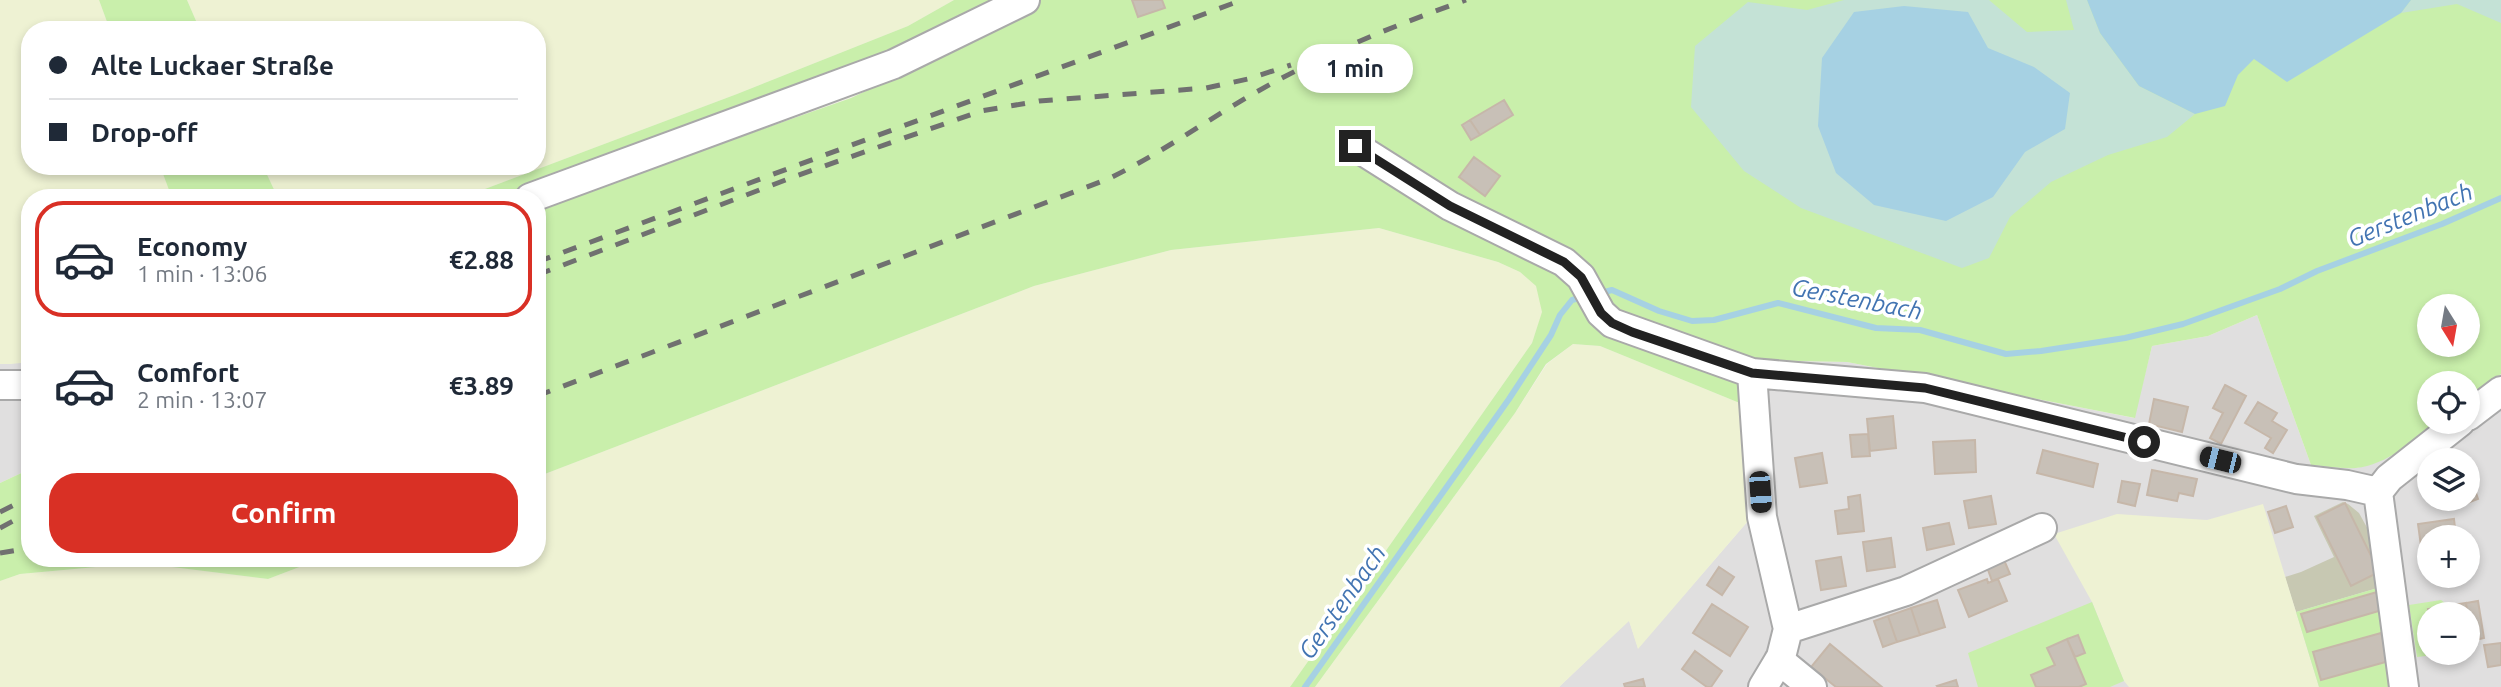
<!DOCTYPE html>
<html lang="en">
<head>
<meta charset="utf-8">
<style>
  :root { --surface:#fff; --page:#f2f2f3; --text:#1f2937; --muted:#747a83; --line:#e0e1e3; --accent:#d93025 }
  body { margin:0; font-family:Ubuntu,sans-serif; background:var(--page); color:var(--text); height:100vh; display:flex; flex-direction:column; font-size:26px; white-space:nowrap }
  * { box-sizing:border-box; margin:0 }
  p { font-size:23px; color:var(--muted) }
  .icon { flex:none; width:38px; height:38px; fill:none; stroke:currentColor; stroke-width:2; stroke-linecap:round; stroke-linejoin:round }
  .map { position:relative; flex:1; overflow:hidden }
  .sheet { position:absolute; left:21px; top:189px; width:525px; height:378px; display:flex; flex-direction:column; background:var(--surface); border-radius:28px; box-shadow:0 4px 10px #0003 }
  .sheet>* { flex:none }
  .hud { position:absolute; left:21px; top:21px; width:525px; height:154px; border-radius:28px; box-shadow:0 4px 10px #0003; display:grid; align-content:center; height:154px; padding:0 28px; background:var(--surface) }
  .needle { width:46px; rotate:169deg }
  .buttons { position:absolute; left:2417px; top:294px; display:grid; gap:14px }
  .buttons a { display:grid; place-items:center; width:63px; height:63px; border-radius:50%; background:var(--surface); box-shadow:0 4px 10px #0003; font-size:35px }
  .end { position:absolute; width:32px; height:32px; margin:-16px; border:9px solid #222; background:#fff; box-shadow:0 0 0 4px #fff }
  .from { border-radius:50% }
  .bubble { position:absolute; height:49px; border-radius:24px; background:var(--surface); box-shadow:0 4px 10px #0003; font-size:23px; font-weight:700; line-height:49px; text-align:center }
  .car { position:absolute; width:21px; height:42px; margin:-21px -10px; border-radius:9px; box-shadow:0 0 5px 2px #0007; background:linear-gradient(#222 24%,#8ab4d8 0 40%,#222 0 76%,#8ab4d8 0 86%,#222 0) }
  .hud b { display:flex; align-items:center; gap:24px; height:66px; font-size:26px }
  .hud b+b { border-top:2px solid var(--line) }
  .hud i { width:18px; height:18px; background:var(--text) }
  ul { padding:12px 0 0; list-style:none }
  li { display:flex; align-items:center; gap:21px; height:116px; margin:0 14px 10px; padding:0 14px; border:4px solid transparent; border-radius:28px }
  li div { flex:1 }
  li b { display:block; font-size:26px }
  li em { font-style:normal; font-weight:700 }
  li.active { border-color:var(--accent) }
  li>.icon { width:63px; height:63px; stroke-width:1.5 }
  .primary-button { display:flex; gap:14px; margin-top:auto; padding:14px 28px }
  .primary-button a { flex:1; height:80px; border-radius:28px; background:var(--accent); color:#fff; font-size:28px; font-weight:700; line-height:80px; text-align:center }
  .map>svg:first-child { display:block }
</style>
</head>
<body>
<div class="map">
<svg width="2501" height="687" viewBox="0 0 2501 687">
  <rect width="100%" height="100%" fill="#f3f0e8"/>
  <!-- residential -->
  <path fill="#e0dfdf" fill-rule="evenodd" d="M 2257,315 L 2311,465 L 2357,468 L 2387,457 L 2419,437 L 2468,422 L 2468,398 L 2501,374 L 2501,687 L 1559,687 L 1629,620 L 1638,648 L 1748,521 L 1747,406 L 1754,360 L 1847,362 L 2134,418 L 2152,346 L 2208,336 ZM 2429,460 L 2468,460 L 2468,499 L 2429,499 ZM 2429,537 L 2468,537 L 2468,576 L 2429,576 ZM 2429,614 L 2468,614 L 2468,653 L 2429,653 Z
    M 0,359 L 30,359 L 30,469 L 0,483 Z"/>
  <!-- construction -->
  <path fill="#c7c8b2" d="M 2343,502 L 2348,504 L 2359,513 L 2370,533 L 2381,587 L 2296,612 L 2285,577 L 2301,572 L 2334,557 L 2314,516 Z"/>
  <!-- farmland -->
  <path fill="#eef2d3" d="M 0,0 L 99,0 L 110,30 L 30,30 L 30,166 L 160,166 L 172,198 L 30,198 L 30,362 L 11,364 L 0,364 Z
    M 187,0 L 954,0 L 908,26 L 737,94 L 461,198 L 278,198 L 263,166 L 537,166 L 537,30 L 200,30 Z
    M 1379,228 L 1498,262 L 1520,272 L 1536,286 L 1543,311 L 1532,343 L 1290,687 L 0,687 L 0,581 L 20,574 L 140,563 L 268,579 L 323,558 L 537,558 L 537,477 L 1034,286 L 1171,250 Z
    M 1573,344 L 1600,346 L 1747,406 L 1748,521 L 1638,649 L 1629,621 L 1559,687 L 1315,687 L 1515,413 L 1547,364 Z
    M 2263,504 L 2319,687 L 2129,687 L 2124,681 L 2092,602 L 2054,534 L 2117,514 L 2207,520 Z"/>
  <!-- grass -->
  <path fill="#c9efab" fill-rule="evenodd" d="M 99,0 L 187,0 L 200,30 L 110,30 Z
    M 954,0 L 1003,0 L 984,11 L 711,127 L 514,198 L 461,198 L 737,94 L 908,26 Z
    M 1037,0 L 2501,0 L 2501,374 L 2468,398 L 2468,383 L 2429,383 L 2429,422 L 2438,422 C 2416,440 2386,465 2356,468 C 2341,469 2325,466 2311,465 L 2257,315 L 2208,336 L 2152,346 L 2135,418 L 1847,362 L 1754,360 L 1747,406 L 1600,346 L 1573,344 L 1546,364 L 1515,413 L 1315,687 L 1290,687 L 1532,343 L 1542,312 L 1536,286 L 1520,272 L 1498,262 L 1379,228 L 1171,250 L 1034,286 L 537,477 L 537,208 L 851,98 L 940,56 ZM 2429,306 L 2468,306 L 2468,345 L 2429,345 Z
    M 160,166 L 263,166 L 278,198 L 172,198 Z
    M 30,469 L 30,558 L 323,558 L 268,579 L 140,563 L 20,574 L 0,581 L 0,483 Z
    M 2381,587 L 2392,687 L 2319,687 L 2296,612 Z
    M 2441,600 L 2449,606 L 2428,609 L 2429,653 L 2451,653 L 2417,657 L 2409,605 Z
    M 2092,602 L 2124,681 L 2110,687 L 1978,687 L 1968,653 Z"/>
  <!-- wetland -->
  <path fill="#c4e2d6" d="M 1844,0 L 1989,0 L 2027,32 L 2074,30 L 2066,0 L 2087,0 L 2100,33 L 2139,86 L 2195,114 L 2167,137 L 2108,155 L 2051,182 L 2010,217 L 1989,258 L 1962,268 L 1801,208 L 1744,171 L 1691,107 L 1695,46 L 1748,2 L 1807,10 Z
    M 2411,0 L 2501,0 L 2501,23 L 2457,4 L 2401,13 Z"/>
  <!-- water -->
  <path fill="#a6d1e3" d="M 2087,0 L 2411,0 L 2401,13 L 2287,82 L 2254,59 L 2238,75 L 2225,106 L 2195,114 L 2139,86 L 2100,33 Z
    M 1904,6 L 1968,12 L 1988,48 L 2034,67 L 2070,93 L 2065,129 L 2025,152 L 1993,197 L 1946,221 L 1874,205 L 1836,173 L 1818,126 L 1822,58 L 1854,12 Z"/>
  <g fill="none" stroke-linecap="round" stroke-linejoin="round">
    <!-- stream -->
    <path stroke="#a6d1e3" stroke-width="6" d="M 1597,294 L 1612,290 L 1659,311 L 1692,321 L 1714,320 L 1778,303 L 1876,328 L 1920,330 L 2006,354 L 2041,351 L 2125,338 L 2183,324 L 2280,289 L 2317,271 L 2442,224 L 2501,198
      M 1305,687 L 1509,399 L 1551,335 L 1560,315 L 1572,300 L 1583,297"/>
  </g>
  <!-- building -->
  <path fill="#c8c0b7" stroke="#c6b7a9" stroke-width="2" d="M 1132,0 L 1162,0 L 1165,8 L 1138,17 Z
    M 1504,100 L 1513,115 L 1480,135 L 1470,120 Z
    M 1470,120 L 1480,135 L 1471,140 L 1462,125 Z
    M 1474,157 L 1500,176 L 1485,196 L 1459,177 Z
    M 2225,385 L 2246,396 L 2221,444 L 2210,438 L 2223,413 L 2213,408 Z
    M 2154,399 L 2188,407 L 2182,432 L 2149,424 Z
    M 2258,402 L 2277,413 L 2272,421 L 2287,430 L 2273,453 L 2265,448 L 2271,438 L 2245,423 Z
    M 1893,416 L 1896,448 L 1870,451 L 1867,419 Z
    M 1868,434 L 1870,456 L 1852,457 L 1850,435 Z
    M 1975,440 L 1976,472 L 1935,474 L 1933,442 Z
    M 2043,450 L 2098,464 L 2093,487 L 2037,473 Z
    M 1822,453 L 1827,483 L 1800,487 L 1795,458 Z
    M 2152,470 L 2197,479 L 2193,496 L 2179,493 L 2177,501 L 2147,495 Z
    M 2122,481 L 2140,484 L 2135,506 L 2118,502 Z
    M 2472,481 L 2478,499 L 2467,503 L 2468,483 Z
    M 1860,495 L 1864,531 L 1838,534 L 1835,511 L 1849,509 L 1848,497 Z
    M 1991,496 L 1996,524 L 1969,528 L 1964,501 Z
    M 2345,503 L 2379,572 L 2351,586 L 2317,517 Z
    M 2286,506 L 2293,527 L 2275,533 L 2268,512 Z
    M 2454,519 L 2456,537 L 2429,537 L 2428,561 L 2426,546 L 2421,546 L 2418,524 Z
    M 1949,523 L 1954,544 L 1927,550 L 1923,528 Z
    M 1891,538 L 1895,567 L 1867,571 L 1863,542 Z
    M 1841,557 L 1846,586 L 1821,590 L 1816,561 Z
    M 2004,560 L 2010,574 L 1992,581 L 1987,567 Z
    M 1719,567 L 1734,577 L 1722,595 L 1707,585 Z
    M 1987,579 L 1988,583 L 1998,579 L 2007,601 L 1969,617 L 1958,590 Z
    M 2377,592 L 2382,610 L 2307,632 L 2301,614 Z
    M 1937,600 L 1945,627 L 1920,635 L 1911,608 Z
    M 2478,601 L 2484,638 L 2471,641 L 2466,603 Z
    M 2466,603 L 2467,614 L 2429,614 L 2428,609 Z
    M 1712,604 L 1748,627 L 1730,656 L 1693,633 Z
    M 1911,608 L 1920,635 L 1897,642 L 1888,616 Z
    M 1888,616 L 1897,642 L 1883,647 L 1874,621 Z
    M 2381,633 L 2389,661 L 2321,680 L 2313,652 Z
    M 2078,635 L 2085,653 L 2075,657 L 2067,639 Z
    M 2067,639 L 2086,684 L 2079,687 L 2036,687 L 2031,675 L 2055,665 L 2047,648 Z
    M 2501,643 L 2501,665 L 2488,667 L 2484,645 Z
    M 1830,644 L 1882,687 L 1836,687 L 1811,667 Z
    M 1695,651 L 1722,671 L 1711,687 L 1707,687 L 1682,669 Z
    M 1643,679 L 1645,687 L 1625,687 L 1624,684 Z
    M 1956,680 L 1958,687 L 1938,687 L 1937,686 Z"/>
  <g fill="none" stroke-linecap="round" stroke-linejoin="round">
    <defs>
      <path id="minor" d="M 1355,146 L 1450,206 L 1564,262 L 1581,277 L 1601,313 L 1612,323 L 1752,373 L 1925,388 L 2296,479 L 2347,485 L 2378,492
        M 530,198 L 894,64 L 1025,0
        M 1752,373 L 1762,517 L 1788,629 L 1781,657 L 1763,687
        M 0,385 L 30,385
        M 2468,416 L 2501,391
        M 1788,629 L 1906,591 L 2042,528
        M 1779,660 L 1812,687
        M 2404,687 L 2378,492 L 2389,478 L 2460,422"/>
    </defs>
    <!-- minor casing -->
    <use href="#minor" stroke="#a9a9a9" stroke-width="32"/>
    <!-- minor -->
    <use href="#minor" stroke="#fff" stroke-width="28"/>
    <!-- rail -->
    <path stroke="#707070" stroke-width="5" stroke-dasharray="14 14" stroke-linecap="butt" d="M 537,262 L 1242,0
      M 537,275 L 796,176 L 981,111 L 1039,101 L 1206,88 L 1248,79 L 1291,65
      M 537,396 L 1108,179 C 1156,156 1200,125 1246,98 C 1316,57 1390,27 1466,0
      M 0,512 L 30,497
      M 0,528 L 30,512
      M 0,553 L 30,548"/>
  </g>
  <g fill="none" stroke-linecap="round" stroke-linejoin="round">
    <!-- route -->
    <path stroke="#222" stroke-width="9" d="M 1355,146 L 1450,206 L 1564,262 L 1581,277 L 1601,313 L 1612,323 L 1632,332 L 1752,373 L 1925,388 L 2144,442"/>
  </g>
  <g text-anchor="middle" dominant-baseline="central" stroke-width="7" stroke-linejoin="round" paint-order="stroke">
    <!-- water labels -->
    <g font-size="24" font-style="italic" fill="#4274b2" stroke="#fff">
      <text transform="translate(2410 215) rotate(-22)">Gerstenbach</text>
      <text transform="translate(1857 299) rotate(11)">Gerstenbach</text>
      <text transform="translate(1342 602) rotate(-55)">Gerstenbach</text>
    </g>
  </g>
</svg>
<div class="buttons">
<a><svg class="needle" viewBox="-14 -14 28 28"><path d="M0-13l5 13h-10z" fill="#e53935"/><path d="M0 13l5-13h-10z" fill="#747a83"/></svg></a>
<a><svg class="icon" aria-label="locate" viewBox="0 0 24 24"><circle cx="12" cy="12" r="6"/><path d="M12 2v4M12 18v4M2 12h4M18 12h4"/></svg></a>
<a><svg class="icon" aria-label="layers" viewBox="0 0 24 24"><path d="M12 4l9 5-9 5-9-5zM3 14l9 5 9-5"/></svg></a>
<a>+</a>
<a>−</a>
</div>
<i class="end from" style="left:2144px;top:442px"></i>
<i class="end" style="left:1355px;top:146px"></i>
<div class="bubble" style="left:1297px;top:44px;width:116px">1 min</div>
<i class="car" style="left:2220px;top:460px;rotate:284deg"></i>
<i class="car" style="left:1760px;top:492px;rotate:176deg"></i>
<div class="hud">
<b><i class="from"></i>Alte Luckaer Straße</b>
<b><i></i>Drop-off</b>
</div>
<section class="sheet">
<ul>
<li class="active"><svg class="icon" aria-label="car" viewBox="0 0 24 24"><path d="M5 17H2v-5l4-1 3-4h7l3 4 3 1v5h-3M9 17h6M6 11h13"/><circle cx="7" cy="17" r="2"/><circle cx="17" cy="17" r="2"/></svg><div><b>Economy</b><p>1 min · 13:06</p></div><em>€2.88</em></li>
<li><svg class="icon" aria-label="car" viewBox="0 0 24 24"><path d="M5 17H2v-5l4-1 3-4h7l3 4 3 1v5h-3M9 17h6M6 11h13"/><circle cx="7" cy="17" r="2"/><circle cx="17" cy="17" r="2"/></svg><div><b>Comfort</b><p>2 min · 13:07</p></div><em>€3.89</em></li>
</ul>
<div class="primary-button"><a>Confirm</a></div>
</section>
</div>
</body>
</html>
